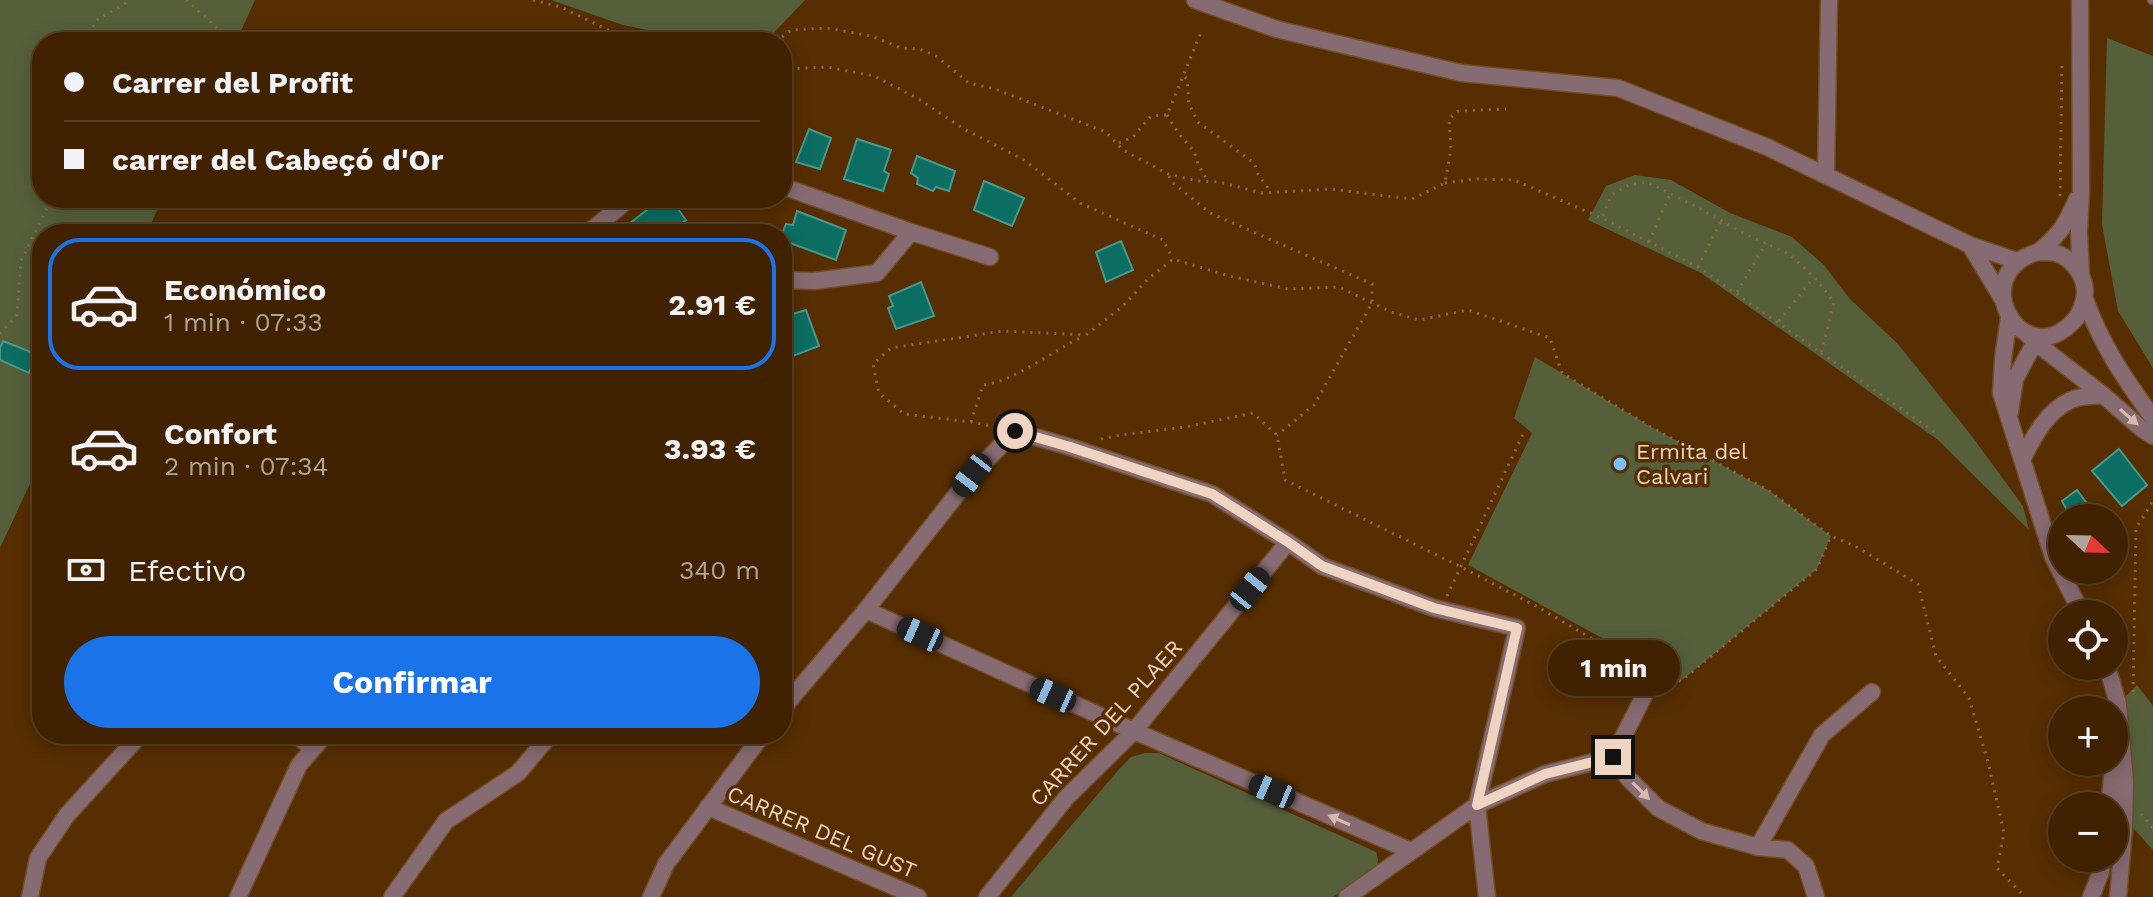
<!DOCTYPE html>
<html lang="es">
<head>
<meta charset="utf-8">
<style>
  :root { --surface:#402201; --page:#472a0b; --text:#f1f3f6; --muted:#aea499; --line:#593f23; --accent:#1a73e8 }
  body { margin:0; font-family:"Work Sans",sans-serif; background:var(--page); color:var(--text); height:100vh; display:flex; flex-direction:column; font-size:30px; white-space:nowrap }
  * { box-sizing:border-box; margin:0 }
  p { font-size:26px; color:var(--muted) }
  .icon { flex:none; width:44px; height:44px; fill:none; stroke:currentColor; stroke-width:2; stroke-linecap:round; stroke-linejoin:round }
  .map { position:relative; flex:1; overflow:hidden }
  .sheet { position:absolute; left:32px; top:224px; width:760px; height:520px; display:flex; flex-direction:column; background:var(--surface); border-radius:32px; box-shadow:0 4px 20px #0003,0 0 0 2px var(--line) }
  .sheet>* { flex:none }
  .top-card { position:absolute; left:32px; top:32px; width:760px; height:176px; border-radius:32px; box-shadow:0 4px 20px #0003,0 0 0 2px var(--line); display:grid; align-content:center; height:176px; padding:0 32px; background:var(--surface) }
  .needle { width:52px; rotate:112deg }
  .tools { position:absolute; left:2048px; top:504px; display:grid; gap:16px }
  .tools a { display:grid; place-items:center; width:80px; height:80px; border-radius:50%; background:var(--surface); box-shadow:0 4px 20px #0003,0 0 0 2px var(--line); font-size:40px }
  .end { position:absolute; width:36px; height:36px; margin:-18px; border:10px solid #efd5c1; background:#111; box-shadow:0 0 0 4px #111 }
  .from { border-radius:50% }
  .bubble { position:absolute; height:56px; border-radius:28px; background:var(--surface); box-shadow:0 4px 20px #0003,0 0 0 2px var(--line); font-size:26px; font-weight:700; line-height:56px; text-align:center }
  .car { position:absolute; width:24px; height:48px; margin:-24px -12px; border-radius:10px; box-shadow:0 0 6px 2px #0007; background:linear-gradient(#222 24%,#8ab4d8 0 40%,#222 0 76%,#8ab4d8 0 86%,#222 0) }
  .top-card b { display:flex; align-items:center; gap:28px; height:76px; font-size:30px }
  .top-card b+b { border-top:2px solid var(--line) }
  .top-card i { width:20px; height:20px; background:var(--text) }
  ul { padding:14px 0 0; list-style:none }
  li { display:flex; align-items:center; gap:24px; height:132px; margin:0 16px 12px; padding:0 16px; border:4px solid transparent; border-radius:32px }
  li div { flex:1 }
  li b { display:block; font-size:30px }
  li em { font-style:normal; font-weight:700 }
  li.on { border-color:var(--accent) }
  li>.icon { width:72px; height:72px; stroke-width:1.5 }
  .pay { display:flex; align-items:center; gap:20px; height:88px; padding:0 32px; font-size:30px }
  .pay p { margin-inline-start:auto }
  .button { display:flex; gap:16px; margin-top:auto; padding:16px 32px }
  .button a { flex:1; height:92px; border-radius:48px; background:var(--accent); color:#fff; font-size:32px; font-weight:700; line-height:92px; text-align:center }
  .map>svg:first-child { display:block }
</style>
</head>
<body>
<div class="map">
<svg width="2153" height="897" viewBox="0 0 2153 897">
  <rect width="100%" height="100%" fill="#562e01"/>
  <!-- green -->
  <path fill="#55603b" d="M 0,0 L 255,0 L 236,42 L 42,42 L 42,198 L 163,198 L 146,234 L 42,234 L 42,458 L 0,548 Z
    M 551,0 L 805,0 L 765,42 L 705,42 L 623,25 Z
    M 2107,38 L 2153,56 L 2153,368 L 2118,311 L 2102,224 Z
    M 1635,175 L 1671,180 L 1730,213 L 1792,237 L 1824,265 L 1849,298 L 1898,344 L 1971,435 L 2023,506 L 2029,530 L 1938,440 L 1701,273 L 1588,220 L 1606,186 Z
    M 1535,357 L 1651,427 L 1768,490 L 1831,536 L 1817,569 L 1681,681 L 1468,565 L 1532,433 L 1514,418 Z
    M 2137,685 L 2153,706 L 2153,850 L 2123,817 L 2118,704 Z
    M 1145,753 L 1159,753 L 1376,852 L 1378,859 L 1377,867 L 1333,897 L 1011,897 L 1120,768 L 1131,757 Z"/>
  <!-- building -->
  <path fill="#0c6e62" stroke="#4a988b" stroke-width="2" d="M 809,129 L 831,138 L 820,169 L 796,162 Z
    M 857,139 L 891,150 L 884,171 L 889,174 L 883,191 L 844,179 Z
    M 917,156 L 955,171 L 949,191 L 936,187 L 933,191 L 917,184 L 918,178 L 911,173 Z
    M 984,181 L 1024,198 L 1012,226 L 974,210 Z
    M 662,198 L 670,198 L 686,220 L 669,234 L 637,234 L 629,224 Z
    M 797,211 L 846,230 L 836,260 L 782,240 L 782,234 L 786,224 L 793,225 Z
    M 1121,241 L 1133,270 L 1106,282 L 1096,252 Z
    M 921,282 L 934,316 L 896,329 L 888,308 L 893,306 L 889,296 Z
    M 806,310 L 819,346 L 793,356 L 782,317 Z
    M 3,341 L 36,354 L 29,373 L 0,360 L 0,348 Z
    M 2119,449 L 2147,485 L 2122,506 L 2092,471 Z
    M 2077,490 L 2098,518 L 2071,518 L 2062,501 Z"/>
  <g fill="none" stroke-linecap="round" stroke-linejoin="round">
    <defs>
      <path id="service" d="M 2152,0 L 2153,0"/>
      <path id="minor" d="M 1195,0 L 1276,29 L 1461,73 L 1618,88 L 1767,147 L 1970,245 L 2017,261
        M 2080,0 L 2081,190 L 2079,232 L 2081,275
        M 1826,175 L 1829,0
        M 782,186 L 911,232 L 990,257
        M 587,234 L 630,198
        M 1970,245 L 2002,298
        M 2038,252 C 2044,252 2051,252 2056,253 C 2076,260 2090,283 2083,303 C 2080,315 2075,321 2066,328 C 2018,366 1967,273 2038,252 Z
        M 2038,252 C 2060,235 2066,224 2077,199
        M 782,280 L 814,281 L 877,273 L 911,232
        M 2085,299 C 2102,346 2124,378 2153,418
        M 2009,317 L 2003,359 L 2001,393 L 2053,557 L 2082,614
        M 2026,333 L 2035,342 L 2103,395 L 2142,429 L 2153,436
        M 2010,412 L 2015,379 L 2035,342 L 2044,339
        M 2023,458 C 2034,436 2047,411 2071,400 C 2080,396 2093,396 2103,395
        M 866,610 L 1134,731 L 1411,851
        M 2107,666 L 2118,704 L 2125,781 L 2124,830 L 2118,897
        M 782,709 L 866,610 L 972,475 L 1015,431 L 1070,447 L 1212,494 L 1288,542 L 1322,566 L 1434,608 L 1517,628 L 1477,805 L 1487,897
        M 296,734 L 312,749
        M 1613,757 L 1654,676
        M 2109,806 L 2114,758
        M 708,807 L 918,897
        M 1758,847 L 1822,735 L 1872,692
        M 30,897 L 38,858 L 67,815 L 141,734
        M 238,897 L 299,765 L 326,734
        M 392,897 L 446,821 L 518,773 L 551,734
        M 651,897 L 666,864 L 763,734
        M 987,897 L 1066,798 L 1134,731 L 1288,542
        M 1347,897 L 1477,805 L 1545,774 L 1613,757 L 1629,779 L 1658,808 L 1701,831 L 1758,847 L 1788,850 L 1806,866 L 1816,897
        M 2091,897 L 2101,872 L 2102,858"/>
    </defs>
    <!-- service casing -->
    <use href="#service" stroke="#724c24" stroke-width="11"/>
    <!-- minor casing -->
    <use href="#minor" stroke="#724c24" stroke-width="19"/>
    <!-- path -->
    <path stroke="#8c6945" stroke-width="3" stroke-dasharray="2 6" stroke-linecap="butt" d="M 186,0 L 233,42
      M 533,0 L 561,7 L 614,33 L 656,42
      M 88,42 L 95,21 L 131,0
      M 776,42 L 791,30 L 827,28 L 871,36 L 901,48 L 919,49 L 936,56 L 969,83 L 995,89 L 1106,132 L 1123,150 L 1168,174 L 1198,181 L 1219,182 L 1262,193 L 1330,189 L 1412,199 L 1445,183 L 1451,149 L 1449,119 L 1458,111 L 1506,109
      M 782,67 L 787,69 L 827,67 L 874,76 L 917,98 L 964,129 L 1024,160 L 1080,203 L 1163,240 L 1173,259
      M 1185,77 L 1187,79 L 1189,104 L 1198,122 L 1254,163 L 1258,174 L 1271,192
      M 1167,115 L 1179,134 L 1194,151 L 1198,164 L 1208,182
      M 1119,143 L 1133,137 L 1151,116 L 1167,115 L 1202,30
      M 1169,176 L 1172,182 L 1210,213 L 1372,284 L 1372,303 L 1314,405 L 1277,435
      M 1445,183 L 1477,179 L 1514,180 L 1602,218 L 1698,267 L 1821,353 L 1834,302 L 1814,277 L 1789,254 L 1741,232 L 1695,206 L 1647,182 L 1629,185 L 1611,195 L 1602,218
      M 2060,196 L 2062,60
      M 138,198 L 218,201 L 243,198
      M 1649,242 L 1670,194
      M 1698,267 L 1721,221
      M 1737,292 L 1766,243
      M 1779,321 L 1814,277
      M 0,334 L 17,315 L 21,261 L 52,198
      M 1821,353 L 1936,433
      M 971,422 L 983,385 C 1015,381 1052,351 1082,337
      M 996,427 L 971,422 L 904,414 L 879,393 L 873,364 L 891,348 L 1003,331 L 1086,335 L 1123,306 L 1147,280 L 1173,259 L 1229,276 L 1288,289 L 1339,287 L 1391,312 L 1419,320 L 1468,310 L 1550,338 L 1562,373 L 1651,427 L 1768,490 L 1831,536 L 1855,546 L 1918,584 L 1936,656 L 1969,698 L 1988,762 L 2004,833 L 1997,868 L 2025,897
      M 1101,439 L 1121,435 L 1185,427 L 1253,413 L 1277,435 L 1285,480 L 1461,567 L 1536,606 L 1642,668
      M 1447,596 L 1524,432
      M 1671,679 L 1681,681 L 1817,569 L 1831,536
      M 2133,692 L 2136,528 L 2153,501
      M 2141,814 L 2153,828"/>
    <!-- service -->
    <use href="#service" stroke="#876b72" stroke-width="8"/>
    <!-- minor -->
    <use href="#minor" stroke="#876b72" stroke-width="16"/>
  </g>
  <!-- one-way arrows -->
  <defs><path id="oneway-solid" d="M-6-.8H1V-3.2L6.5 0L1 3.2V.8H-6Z" transform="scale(2)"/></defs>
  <g fill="#d5baad">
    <use href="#oneway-solid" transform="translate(2129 417) rotate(41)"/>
    <use href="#oneway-solid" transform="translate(1641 791) rotate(45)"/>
    <use href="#oneway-solid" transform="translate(1339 820) rotate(-156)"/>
  </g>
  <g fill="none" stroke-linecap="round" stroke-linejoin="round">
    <!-- route -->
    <path stroke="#efd5c1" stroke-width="10" d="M 1015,431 L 1070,447 L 1212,494 L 1288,542 L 1322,566 L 1434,608 L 1517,628 L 1477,805 L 1545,774 L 1613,757"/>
  </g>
  <!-- markers -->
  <circle fill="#75c0f6" stroke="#562e01" stroke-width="3" cx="1620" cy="464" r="8"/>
  <g text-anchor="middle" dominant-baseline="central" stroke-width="7" stroke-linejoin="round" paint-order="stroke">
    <!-- poi labels -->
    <g font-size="22" fill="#efd5c1" stroke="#562e01" text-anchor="start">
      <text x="1636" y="451">Ermita del<tspan x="1636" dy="25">Calvari</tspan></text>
    </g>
    <!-- street labels -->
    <g font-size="22" fill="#efd5c1" stroke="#562e01">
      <text transform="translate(1106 723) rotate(-48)">CARRER DEL PLAER</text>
      <text transform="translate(822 832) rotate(23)">CARRER DEL GUST</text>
    </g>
  </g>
</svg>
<div class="tools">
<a><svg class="needle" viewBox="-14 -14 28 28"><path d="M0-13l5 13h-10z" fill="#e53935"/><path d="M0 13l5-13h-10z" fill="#aea499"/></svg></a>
<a><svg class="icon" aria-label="locate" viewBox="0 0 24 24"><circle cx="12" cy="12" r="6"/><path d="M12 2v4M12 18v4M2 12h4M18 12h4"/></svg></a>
<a>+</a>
<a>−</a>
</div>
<i class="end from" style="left:1015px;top:431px"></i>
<i class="end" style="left:1613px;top:757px"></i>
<div class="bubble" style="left:1548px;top:640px;width:132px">1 min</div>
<i class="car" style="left:972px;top:475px;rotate:218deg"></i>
<i class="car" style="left:1250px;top:589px;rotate:39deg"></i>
<i class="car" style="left:920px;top:634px;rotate:294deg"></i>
<i class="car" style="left:1053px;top:695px;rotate:294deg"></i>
<i class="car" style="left:1272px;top:791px;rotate:293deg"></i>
<div class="top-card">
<b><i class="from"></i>Carrer del Profit</b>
<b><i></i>carrer del Cabeçó d'Or</b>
</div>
<section class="sheet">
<ul>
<li class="on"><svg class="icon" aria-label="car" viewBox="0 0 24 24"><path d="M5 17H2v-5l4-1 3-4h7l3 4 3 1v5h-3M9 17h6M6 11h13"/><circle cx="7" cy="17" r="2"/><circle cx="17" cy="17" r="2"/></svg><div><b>Económico</b><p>1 min · 07:33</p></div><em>2.91 €</em></li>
<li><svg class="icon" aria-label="car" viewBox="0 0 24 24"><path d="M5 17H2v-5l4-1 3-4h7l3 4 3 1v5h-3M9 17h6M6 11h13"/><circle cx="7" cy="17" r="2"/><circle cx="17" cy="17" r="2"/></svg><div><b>Confort</b><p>2 min · 07:34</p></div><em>3.93 €</em></li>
</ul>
<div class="pay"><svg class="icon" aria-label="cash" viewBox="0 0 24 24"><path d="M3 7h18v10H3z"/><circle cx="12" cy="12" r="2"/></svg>Efectivo<p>340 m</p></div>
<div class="button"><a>Confirmar</a></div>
</section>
</div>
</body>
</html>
